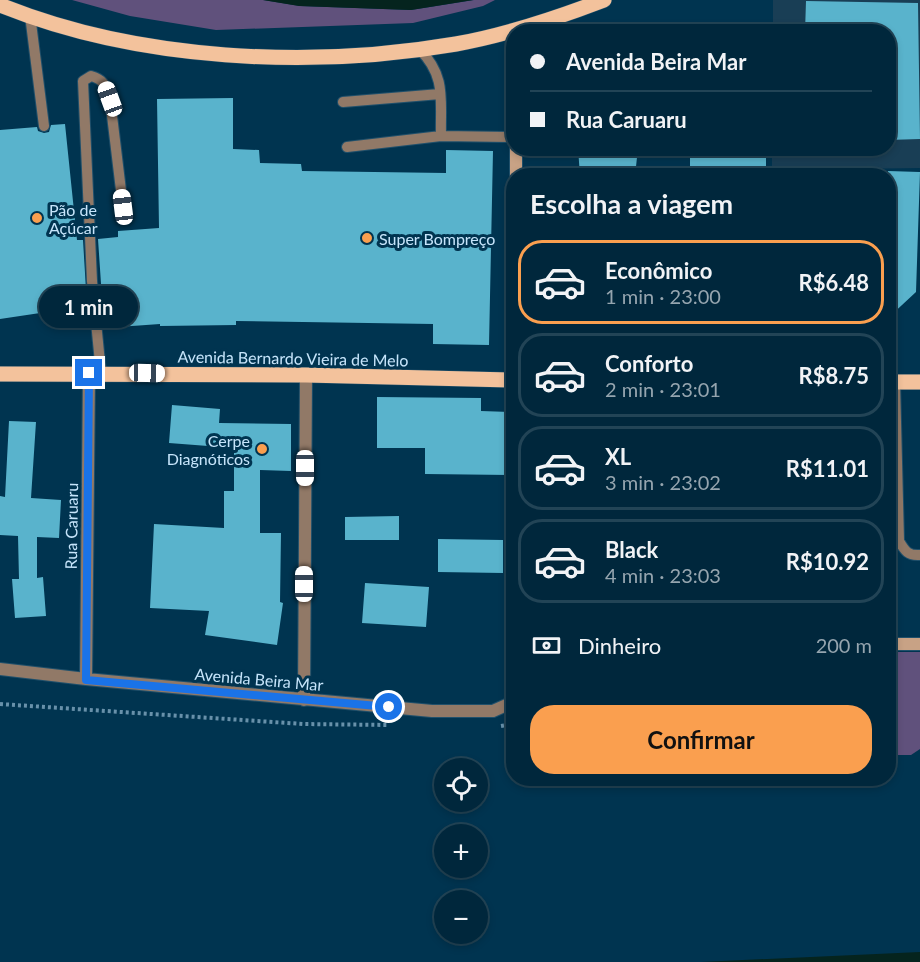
<!DOCTYPE html>
<html lang="pt">
<head>
<meta charset="utf-8">
<style>
  :root { --surface:#00273c; --page:#0e3347; --text:#f1f3f6; --muted:#95a5af; --line:#224456; --accent:#fa9f4f }
  body { margin:0; font-family:Lato,sans-serif; background:var(--page); color:var(--text); height:100vh; display:flex; flex-direction:column; font-size:22px; white-space:nowrap }
  * { box-sizing:border-box; margin:0 }
  p { font-size:20px; color:var(--muted) }
  .icon { flex:none; width:33px; height:33px; fill:none; stroke:currentColor; stroke-width:2; stroke-linecap:round; stroke-linejoin:round }
  .map { position:relative; flex:1; overflow:hidden }
  .details { position:absolute; left:506px; top:168px; width:390px; height:618px; display:flex; flex-direction:column; background:var(--surface); border-radius:24px; box-shadow:0 3px 9px #0003,0 0 0 2px var(--line) }
  .details>* { flex:none }
  .banner { position:absolute; left:506px; top:24px; width:390px; height:132px; border-radius:24px; box-shadow:0 3px 9px #0003,0 0 0 2px var(--line); display:grid; align-content:center; height:132px; padding:0 24px; background:var(--surface) }
  .buttons { position:absolute; left:434px; top:758px; display:grid; gap:12px }
  .buttons a { display:grid; place-items:center; width:54px; height:54px; border-radius:50%; background:var(--surface); box-shadow:0 3px 9px #0003,0 0 0 2px var(--line); font-size:30px }
  .end { position:absolute; width:27px; height:27px; margin:-14px; border:8px solid #1a73e8; background:#fff; box-shadow:0 0 0 3px #fff }
  .from { border-radius:50% }
  .bubble { position:absolute; height:42px; border-radius:21px; background:var(--surface); box-shadow:0 3px 9px #0003,0 0 0 2px var(--line); font-size:20px; font-weight:700; line-height:42px; text-align:center }
  .car { position:absolute; width:18px; height:36px; margin:-18px -9px; border-radius:8px; box-shadow:0 0 4px 2px #0007; background:linear-gradient(#fff 24%,#345 0 40%,#fff 0 76%,#345 0 86%,#fff 0) }
  .banner b { display:flex; align-items:center; gap:21px; height:57px; font-size:22px }
  .banner b+b { border-top:2px solid var(--line) }
  .banner i { width:15px; height:15px; background:var(--text) }
  ul { padding:0; list-style:none }
  li { display:flex; align-items:center; gap:18px; height:84px; margin:0 12px 9px; padding:0 12px; border:3px solid var(--line); border-radius:24px }
  li div { flex:1 }
  li b { display:block; font-size:22px }
  li em { font-style:normal; font-weight:700 }
  li.on { border-color:var(--accent) }
  li>.icon { width:54px; height:54px; stroke-width:1.5 }
  h2 { padding:0 24px; font-size:27px; line-height:72px }
  .pay { display:flex; align-items:center; gap:15px; height:66px; padding:0 24px; font-size:22px }
  .pay p { margin-inline-start:auto }
  .primary-button { display:flex; gap:12px; margin-top:auto; padding:12px 24px }
  .primary-button a { flex:1; height:69px; border-radius:24px; background:var(--accent); color:#111; font-size:24px; font-weight:700; line-height:69px; text-align:center }
  .map>svg:first-child { display:block }
</style>
</head>
<body>
<div class="map">
<svg width="920" height="962" viewBox="0 0 920 962">
  <rect width="100%" height="100%" fill="#003450"/>
  <!-- built -->
  <path fill="#193e55" d="M 773,0 L 920,0 L 920,168 L 772,170 L 772,149 L 888,148 L 888,32 L 773,31 Z"/>
  <!-- green -->
  <path fill="#60517c" d="M 72,0 L 263,0 L 300,6 L 411,10 L 474,0 L 495,0 L 483,6 L 413,23 L 216,30 L 130,16 Z
    M 888,652 L 920,652 L 920,749 L 911,755 L 888,755 Z"/>
  <!-- water -->
  <path fill="#05241e" d="M 263,0 L 473,0 L 411,10 L 299,6 Z
    M 920,952 L 920,962 L 701,962 Z"/>
  <!-- building -->
  <path fill="#59b3cc" d="M 806,1 L 918,3 L 920,139 L 888,140 L 888,32 L 805,32 Z
    M 233,98 L 233,149 L 259,150 L 260,163 L 301,164 L 302,171 L 446,173 L 446,150 L 493,151 L 489,345 L 433,344 L 433,324 L 236,321 L 236,325 L 160,326 L 160,324 L 104,328 L 98,239 L 118,237 L 118,231 L 159,228 L 157,99 Z
    M 65,124 L 77,240 L 83,240 L 87,306 L 0,319 L 0,130 L 37,127 L 38,131 L 44,133 L 49,132 L 51,125 Z
    M 578,148 L 638,148 L 635,176 L 580,176 Z
    M 690,148 L 766,148 L 766,176 L 690,176 Z
    M 888,171 L 920,172 L 916,292 L 888,318 Z
    M 377,397 L 481,398 L 481,411 L 511,412 L 511,475 L 425,474 L 425,448 L 377,448 Z
    M 172,405 L 220,409 L 219,423 L 291,424 L 291,471 L 260,470 L 260,533 L 281,533 L 280,602 L 283,603 L 277,645 L 205,635 L 209,611 L 150,608 L 154,524 L 224,528 L 224,491 L 234,491 L 234,448 L 169,443 Z
    M 9,421 L 36,422 L 31,498 L 61,500 L 59,538 L 37,537 L 37,578 L 43,577 L 46,616 L 15,618 L 12,579 L 19,579 L 18,536 L 0,535 L 0,496 L 5,497 Z
    M 399,516 L 399,540 L 345,540 L 345,517 Z
    M 438,539 L 503,540 L 503,573 L 438,572 Z
    M 365,583 L 429,587 L 426,627 L 362,623 Z"/>
  <g fill="none" stroke-linecap="round" stroke-linejoin="round">
    <defs>
      <path id="service" d="M 30,15 L 44,126
        M 343,102 L 440,94
        M 441,136 L 513,137
        M 347,147 L 441,136 C 440,101 447,76 419,49
        M 101,373 L 92,281 L 83,81 L 91,76 C 105,80 105,86 110,99 L 123,207
        M 895,382 L 899,541 C 905,551 908,556 920,555"/>
      <path id="minor" d="M 0,669 L 86,679 L 432,711 L 493,711 L 511,703 L 513,700
        M 86,679 L 89,373
        M 304,700 L 306,375"/>
      <path id="secondary" d="M 512,30 L 513,51
        M 516,148 L 516,176
        M 888,644 L 920,644"/>
      <path id="primary" d="M 0,5 C 138,61 311,69 456,44 C 507,35 557,18 604,0
        M 0,374 L 306,375 L 513,380
        M 888,382 L 920,382"/>
    </defs>
    <!-- service casing -->
    <use href="#service" stroke="#20506b" stroke-width="12"/>
    <!-- minor casing -->
    <use href="#minor" stroke="#20506b" stroke-width="14"/>
    <!-- secondary casing -->
    <use href="#secondary" stroke="#20506b" stroke-width="14"/>
    <!-- primary casing -->
    <use href="#primary" stroke="#20506b" stroke-width="16"/>
    <!-- path -->
    <path stroke="#6891aa" stroke-width="4" stroke-dasharray="3 3" stroke-linecap="butt" d="M 0,704 L 303,724 L 389,725
      M 501,726 L 513,724"/>
    <!-- service -->
    <use href="#service" stroke="#917967" stroke-width="10"/>
    <!-- minor -->
    <use href="#minor" stroke="#917967" stroke-width="12"/>
    <!-- secondary -->
    <use href="#secondary" stroke="#c8a285" stroke-width="12"/>
    <!-- primary -->
    <use href="#primary" stroke="#f3c29c" stroke-width="15"/>
  </g>
  <g fill="none" stroke-linecap="round" stroke-linejoin="round">
    <!-- route -->
    <path stroke="#1a73e8" stroke-width="8" d="M 89,373 L 86,680 L 389,707"/>
  </g>
  <!-- markers -->
  <g fill="#fa9f4f" stroke="#003450" stroke-width="2">
    <circle cx="37" cy="218" r="6"/>
    <circle cx="367" cy="238" r="6"/>
    <circle cx="262" cy="449" r="6"/>
  </g>
  <g text-anchor="middle" dominant-baseline="central" stroke-width="6" stroke-linejoin="round" paint-order="stroke">
    <!-- poi labels -->
    <g font-size="16" fill="#c6e5fb" stroke="#003450" text-anchor="start">
      <text x="49" y="209">Pão de<tspan x="49" dy="18">Açúcar</tspan></text>
      <text x="379" y="238">Super Bompreço</text>
      <text x="250" y="440" text-anchor="end">Cerpe<tspan x="250" dy="18">Diagnóticos</tspan></text>
    </g>
    <!-- street labels -->
    <g font-size="16" fill="#c6e5fb" stroke="#003450">
      <text transform="translate(293 358) rotate(1)">Avenida Bernardo Vieira de Melo</text>
      <text transform="translate(71 526) rotate(-89)">Rua Caruaru</text>
      <text transform="translate(259 679) rotate(5)">Avenida Beira Mar</text>
    </g>
  </g>
</svg>
<div class="buttons">
<a><svg class="icon" aria-label="locate" viewBox="0 0 24 24"><circle cx="12" cy="12" r="6"/><path d="M12 2v4M12 18v4M2 12h4M18 12h4"/></svg></a>
<a>+</a>
<a>−</a>
</div>
<i class="end from" style="left:389px;top:707px"></i>
<i class="end" style="left:89px;top:373px"></i>
<div class="bubble" style="left:39px;top:286px;width:99px">1 min</div>
<i class="car" style="left:110px;top:99px;rotate:340deg"></i>
<i class="car" style="left:123px;top:207px;rotate:353deg"></i>
<i class="car" style="left:147px;top:373px;rotate:91deg"></i>
<i class="car" style="left:305px;top:468px;rotate:180deg"></i>
<i class="car" style="left:304px;top:584px;rotate:0deg"></i>
<div class="banner">
<b><i class="from"></i>Avenida Beira Mar</b>
<b><i></i>Rua Caruaru</b>
</div>
<section class="details">
<h2>Escolha a viagem</h2>
<ul>
<li class="on"><svg class="icon" aria-label="car" viewBox="0 0 24 24"><path d="M5 17H2v-5l4-1 3-4h7l3 4 3 1v5h-3M9 17h6M6 11h13"/><circle cx="7" cy="17" r="2"/><circle cx="17" cy="17" r="2"/></svg><div><b>Econômico</b><p>1 min · 23:00</p></div><em>R$6.48</em></li>
<li><svg class="icon" aria-label="car" viewBox="0 0 24 24"><path d="M5 17H2v-5l4-1 3-4h7l3 4 3 1v5h-3M9 17h6M6 11h13"/><circle cx="7" cy="17" r="2"/><circle cx="17" cy="17" r="2"/></svg><div><b>Conforto</b><p>2 min · 23:01</p></div><em>R$8.75</em></li>
<li><svg class="icon" aria-label="car" viewBox="0 0 24 24"><path d="M5 17H2v-5l4-1 3-4h7l3 4 3 1v5h-3M9 17h6M6 11h13"/><circle cx="7" cy="17" r="2"/><circle cx="17" cy="17" r="2"/></svg><div><b>XL</b><p>3 min · 23:02</p></div><em>R$11.01</em></li>
<li><svg class="icon" aria-label="car" viewBox="0 0 24 24"><path d="M5 17H2v-5l4-1 3-4h7l3 4 3 1v5h-3M9 17h6M6 11h13"/><circle cx="7" cy="17" r="2"/><circle cx="17" cy="17" r="2"/></svg><div><b>Black</b><p>4 min · 23:03</p></div><em>R$10.92</em></li>
</ul>
<div class="pay"><svg class="icon" aria-label="cash" viewBox="0 0 24 24"><path d="M3 7h18v10H3z"/><circle cx="12" cy="12" r="2"/></svg>Dinheiro<p>200 m</p></div>
<div class="primary-button"><a>Confirmar</a></div>
</section>
</div>
</body>
</html>
